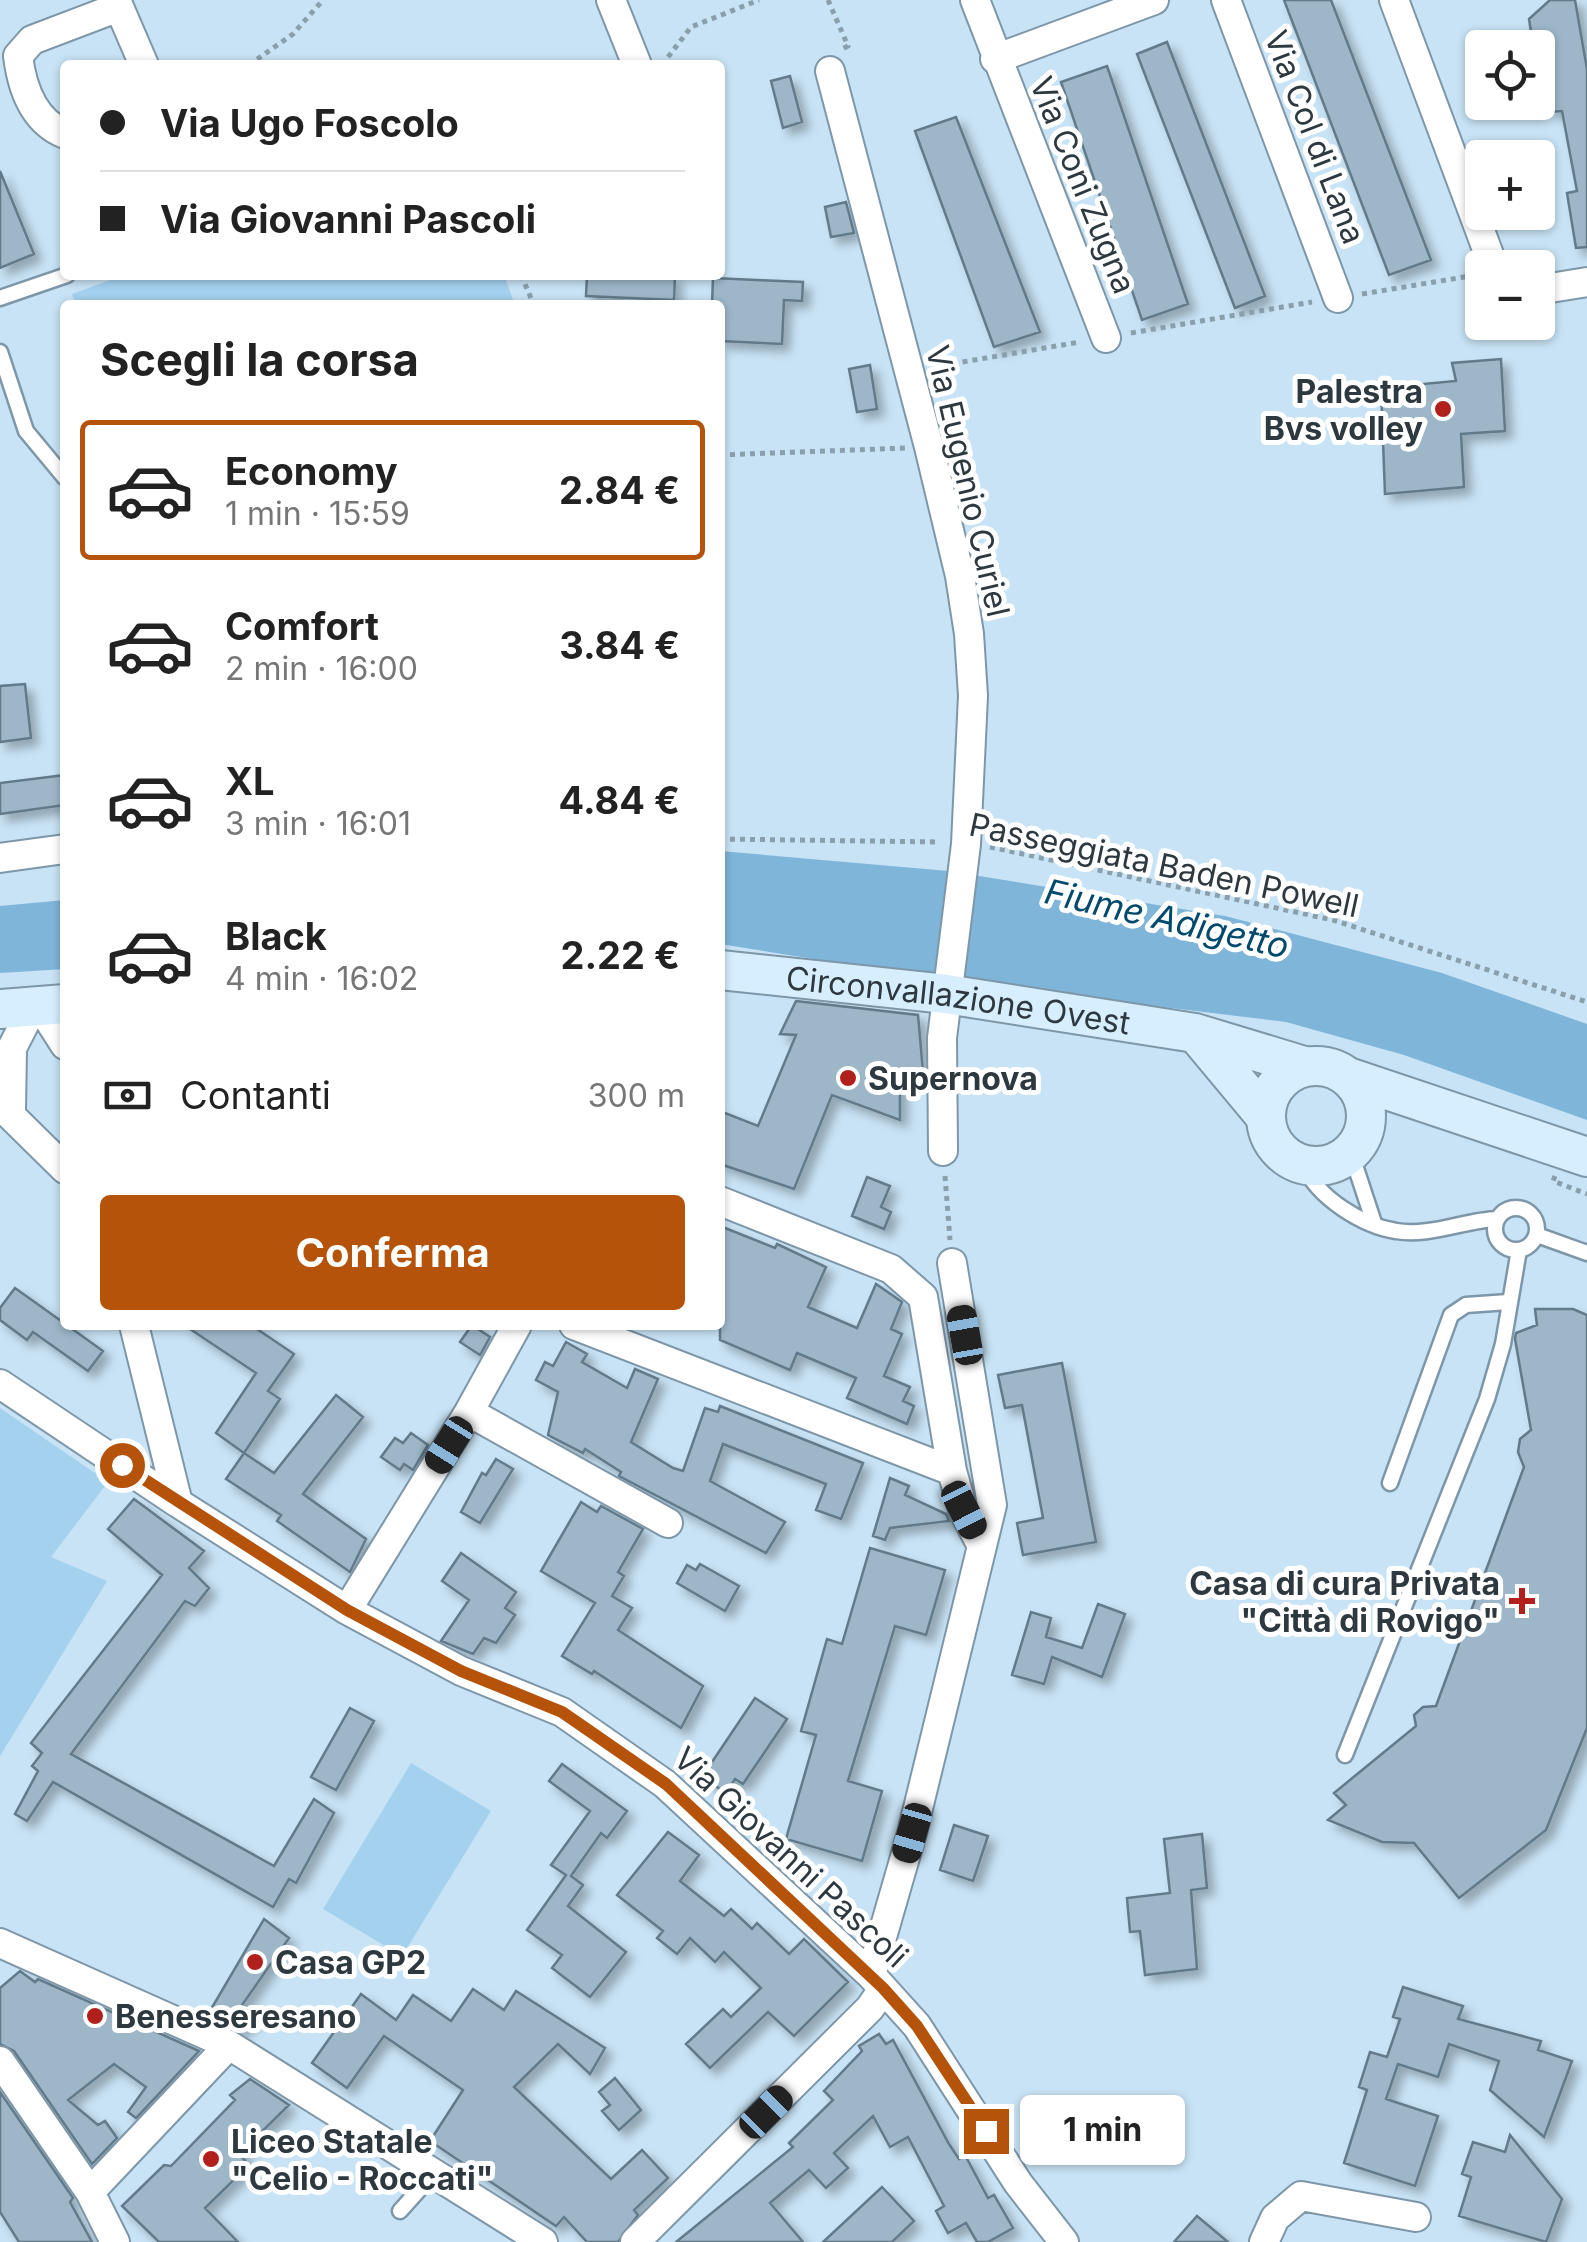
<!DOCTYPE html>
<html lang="it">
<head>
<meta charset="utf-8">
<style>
  :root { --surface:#fff; --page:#f6f6f6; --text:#222; --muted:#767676; --line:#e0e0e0; --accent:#b45309 }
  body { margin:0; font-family:Inter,sans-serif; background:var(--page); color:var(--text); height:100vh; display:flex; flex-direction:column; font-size:38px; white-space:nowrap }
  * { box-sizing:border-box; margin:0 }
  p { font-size:32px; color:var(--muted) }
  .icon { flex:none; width:55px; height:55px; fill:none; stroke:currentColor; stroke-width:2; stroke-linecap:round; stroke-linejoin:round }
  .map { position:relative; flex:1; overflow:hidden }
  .drawer { position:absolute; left:60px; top:300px; width:665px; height:1030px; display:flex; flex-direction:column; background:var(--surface); border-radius:10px; box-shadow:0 2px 8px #0004 }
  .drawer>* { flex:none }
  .guide { position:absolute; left:60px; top:60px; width:665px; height:220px; border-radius:10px; box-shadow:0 2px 8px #0004; display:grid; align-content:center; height:220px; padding:0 40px; background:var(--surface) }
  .controls { position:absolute; left:1465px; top:30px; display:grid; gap:20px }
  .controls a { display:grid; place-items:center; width:90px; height:90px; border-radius:10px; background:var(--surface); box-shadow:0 2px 8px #0004; font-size:50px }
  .end { position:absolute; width:45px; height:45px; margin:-22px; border:12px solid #b45309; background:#fff; box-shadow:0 0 0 5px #fff }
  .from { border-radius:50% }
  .bubble { position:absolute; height:70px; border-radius:10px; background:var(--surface); box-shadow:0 2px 8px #0004; font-size:32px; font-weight:700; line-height:70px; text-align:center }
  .car { position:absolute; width:30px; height:60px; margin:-30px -15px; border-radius:12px; box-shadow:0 0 8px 2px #0007; background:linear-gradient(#222 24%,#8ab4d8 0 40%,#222 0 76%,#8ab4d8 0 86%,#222 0) }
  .guide b { display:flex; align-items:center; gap:35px; height:95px; font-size:38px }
  .guide b+b { border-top:2px solid var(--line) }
  .guide i { width:25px; height:25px; background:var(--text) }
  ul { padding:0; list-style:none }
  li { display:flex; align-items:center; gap:30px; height:140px; margin:0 20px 15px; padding:0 20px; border:5px solid transparent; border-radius:10px }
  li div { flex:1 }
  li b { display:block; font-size:38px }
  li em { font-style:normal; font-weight:700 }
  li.current { border-color:var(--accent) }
  li>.icon { width:90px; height:90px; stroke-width:1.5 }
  h2 { padding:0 40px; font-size:45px; line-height:120px }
  .pay { display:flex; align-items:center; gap:25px; height:110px; padding:0 40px; font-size:38px }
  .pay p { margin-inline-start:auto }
  .primary-button { display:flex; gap:20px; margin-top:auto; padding:20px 40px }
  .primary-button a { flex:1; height:115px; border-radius:10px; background:var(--accent); color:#fff; font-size:40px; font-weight:700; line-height:115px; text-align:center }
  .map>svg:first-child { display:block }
</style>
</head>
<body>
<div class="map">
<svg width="1587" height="2242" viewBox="0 0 1587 2242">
  <defs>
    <filter id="shadow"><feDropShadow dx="7" dy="7" stdDeviation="5" flood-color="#0004"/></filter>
  </defs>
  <rect width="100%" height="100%" fill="#c8e3f5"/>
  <!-- green -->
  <path fill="#a4d1ee" d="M 124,275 L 202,279 L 504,275 L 515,305 L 76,305 L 72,294 Z
    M 0,1408 L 108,1482 L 51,1557 L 107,1581 L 0,1756 Z
    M 411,1763 L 491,1811 L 402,1956 L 323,1909 Z"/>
  <!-- water -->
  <path fill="#7eb5d9" d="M 720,851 L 948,871 L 1225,916 L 1442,973 L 1587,1024 L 1587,1120 L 1404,1055 L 1286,1022 L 943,980 L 720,944 Z
    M 65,900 L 65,969 L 0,973 L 0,906 Z"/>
  <!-- building -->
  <path fill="#9db7c9" stroke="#627a8a" stroke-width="2.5" filter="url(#shadow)" d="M 1284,0 L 1331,0 L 1431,260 L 1389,275 Z
    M 1550,0 L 1575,0 L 1587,69 L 1587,247 L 1576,248 L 1567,193 L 1577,191 L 1562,111 L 1551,112 L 1540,44 L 1533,45 L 1529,19 Z
    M 1167,42 L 1265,296 L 1235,308 L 1137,54 Z
    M 1107,66 L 1188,304 L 1142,320 L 1061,82 Z
    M 790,76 L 802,122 L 783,128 L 771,81 Z
    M 956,117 L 1040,332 L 994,347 L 915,131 Z
    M 0,171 L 34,254 L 0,268 Z
    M 846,202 L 854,233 L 831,237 L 825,207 Z
    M 587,275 L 675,276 L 674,300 L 586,296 Z
    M 713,278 L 803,282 L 802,301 L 784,300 L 782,344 L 720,341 L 720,305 L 712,305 Z
    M 1501,359 L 1505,431 L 1461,434 L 1464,487 L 1385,494 L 1381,388 L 1456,381 L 1452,363 Z
    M 870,365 L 877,409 L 857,412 L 849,369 Z
    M 25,684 L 31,738 L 0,742 L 0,686 Z
    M 65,775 L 65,805 L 0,814 L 0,783 Z
    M 796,1001 L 918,1015 L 923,1072 L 900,1074 L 900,1120 L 832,1095 L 794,1189 L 720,1164 L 720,1111 L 758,1126 L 796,1035 L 780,1034 Z
    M 867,1177 L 890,1186 L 881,1207 L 891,1212 L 884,1229 L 852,1216 Z
    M 720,1226 L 775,1248 L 777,1244 L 826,1267 L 808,1307 L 857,1328 L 876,1284 L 902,1302 L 891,1329 L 902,1334 L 884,1376 L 910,1387 L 903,1401 L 914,1406 L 907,1424 L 847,1398 L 856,1378 L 797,1353 L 790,1370 L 720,1340 Z
    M 15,1288 L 103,1351 L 88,1371 L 33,1332 L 27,1340 L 0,1320 L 0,1308 Z
    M 1535,1309 L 1573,1309 L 1587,1315 L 1587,1728 L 1546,1830 L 1459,1898 L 1414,1843 L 1382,1842 L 1328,1820 L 1346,1805 L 1334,1793 L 1416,1726 L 1414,1715 L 1423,1707 L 1436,1706 L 1524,1467 L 1518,1452 L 1520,1439 L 1531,1430 L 1515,1339 L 1516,1333 L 1537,1325 Z
    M 184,1325 L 251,1325 L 294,1354 L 268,1391 L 280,1399 L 244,1453 L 216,1433 L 256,1373 Z
    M 472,1325 L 490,1337 L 480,1355 L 460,1342 Z
    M 566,1342 L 587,1354 L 582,1362 L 627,1388 L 635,1369 L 658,1379 L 631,1442 L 673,1468 L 683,1471 L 705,1408 L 718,1412 L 720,1406 L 863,1463 L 841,1519 L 816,1510 L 826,1484 L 723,1444 L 710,1481 L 785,1522 L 766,1553 L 619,1476 L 621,1472 L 585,1449 L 583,1453 L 548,1435 L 558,1392 L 536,1380 L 545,1362 L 553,1366 Z
    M 1062,1363 L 1096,1542 L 1023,1555 L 1017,1523 L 1043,1518 L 1022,1405 L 1005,1408 L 998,1375 Z
    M 336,1395 L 363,1417 L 303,1494 L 366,1539 L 350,1572 L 277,1521 L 281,1515 L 226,1479 L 244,1453 L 274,1473 Z
    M 411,1433 L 428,1445 L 413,1470 L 404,1464 L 400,1470 L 381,1457 L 395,1438 L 403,1443 Z
    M 496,1459 L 513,1469 L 480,1523 L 461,1512 L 482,1473 L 486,1475 Z
    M 890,1478 L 909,1486 L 905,1495 L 946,1514 L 949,1521 L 890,1528 L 885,1540 L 873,1536 Z
    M 134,1499 L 204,1551 L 189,1568 L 209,1588 L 195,1606 L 185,1601 L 71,1754 L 274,1866 L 314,1799 L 334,1813 L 296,1883 L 289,1879 L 273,1907 L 53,1782 L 27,1821 L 15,1814 L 38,1771 L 32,1766 L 42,1753 L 31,1743 L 162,1575 L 108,1529 Z
    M 581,1502 L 597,1512 L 601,1506 L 643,1529 L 618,1572 L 624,1576 L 612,1596 L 632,1608 L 618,1630 L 703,1686 L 681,1728 L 594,1671 L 592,1674 L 562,1656 L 595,1603 L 541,1571 Z
    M 870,1548 L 945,1570 L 926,1635 L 895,1626 L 848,1781 L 882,1791 L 862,1861 L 786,1839 L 816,1735 L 801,1731 L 827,1639 L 842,1644 Z
    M 461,1553 L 516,1592 L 505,1608 L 515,1615 L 496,1643 L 484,1638 L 473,1654 L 441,1641 L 469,1600 L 442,1581 Z
    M 700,1564 L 739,1586 L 725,1611 L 677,1583 L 687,1565 L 696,1570 Z
    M 1098,1604 L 1125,1614 L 1102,1677 L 1052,1657 L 1044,1684 L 1012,1675 L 1031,1612 L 1051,1618 L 1046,1637 L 1082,1648 Z
    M 755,1698 L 787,1719 L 743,1784 L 735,1779 L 726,1793 L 702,1777 Z
    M 350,1708 L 374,1721 L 336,1790 L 311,1777 Z
    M 562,1764 L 627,1811 L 607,1838 L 601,1833 L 571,1876 L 583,1885 L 568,1906 L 626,1952 L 590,1997 L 552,1968 L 562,1955 L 527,1930 L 566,1875 L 551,1865 L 590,1811 L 549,1781 Z
    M 954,1825 L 988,1836 L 973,1881 L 940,1870 Z
    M 668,1832 L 699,1855 L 680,1881 L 724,1916 L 731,1909 L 752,1929 L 757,1923 L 789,1954 L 804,1939 L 848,1982 L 794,2036 L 768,2012 L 710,2068 L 686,2044 L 723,2009 L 731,2017 L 761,1988 L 724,1952 L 715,1962 L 690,1938 L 677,1954 L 657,1938 L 663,1931 L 617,1895 Z
    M 1202,1834 L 1207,1888 L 1191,1890 L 1197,1969 L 1145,1975 L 1140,1931 L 1130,1932 L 1127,1898 L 1170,1893 L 1164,1839 Z
    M 264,1919 L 289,1938 L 242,2005 L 257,2014 L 239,2031 L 207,2016 Z
    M 20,1971 L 35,1982 L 38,1979 L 199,2051 L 136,2118 L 128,2112 L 146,2087 L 114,2064 L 68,2100 L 98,2125 L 105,2121 L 117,2138 L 92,2164 L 14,2051 L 0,2044 L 0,1988 Z
    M 1403,1987 L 1463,2006 L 1458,2019 L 1541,2041 L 1538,2050 L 1572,2061 L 1544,2137 L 1490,2090 L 1499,2061 L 1449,2044 L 1438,2077 L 1398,2064 L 1386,2099 L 1438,2116 L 1415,2186 L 1344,2163 L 1367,2090 L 1359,2087 L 1370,2052 L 1387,2057 L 1400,2019 L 1393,2017 Z
    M 473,1989 L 504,2010 L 516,1991 L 605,2048 L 590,2074 L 558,2044 L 514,2087 L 611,2179 L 642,2150 L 668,2178 L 634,2210 L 638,2215 L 618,2242 L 587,2242 L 564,2217 L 556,2226 L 430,2141 L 463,2090 L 384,2036 L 347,2088 L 312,2063 L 361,1994 L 396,2020 L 413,1995 L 451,2021 Z
    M 879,2034 L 886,2044 L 893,2040 L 949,2144 L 959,2159 L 965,2155 L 988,2198 L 994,2195 L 1013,2228 L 988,2242 L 977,2242 L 966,2223 L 948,2233 L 936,2211 L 944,2206 L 908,2137 L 890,2147 L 873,2116 L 834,2153 L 848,2168 L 826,2188 L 809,2170 L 770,2203 L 803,2242 L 676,2242 L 793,2147 L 789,2143 L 833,2100 L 824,2091 L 862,2051 L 859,2046 Z
    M 615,2078 L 641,2110 L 619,2130 L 602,2111 L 610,2105 L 599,2092 Z
    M 250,2079 L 289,2105 L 239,2154 L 249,2165 L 205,2208 L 238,2242 L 159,2242 L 122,2206 L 164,2165 L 171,2166 L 235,2100 L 230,2095 Z
    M 0,2092 L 73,2198 L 70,2202 L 92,2242 L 19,2242 L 0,2212 Z
    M 1510,2135 L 1562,2199 L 1546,2242 L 1459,2216 L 1471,2177 L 1462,2174 L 1473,2142 L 1505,2152 Z
    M 882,2187 L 914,2221 L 892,2242 L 823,2242 Z
    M 1197,2216 L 1228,2242 L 1174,2242 Z"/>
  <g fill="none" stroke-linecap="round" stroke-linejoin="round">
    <defs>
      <path id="lane" d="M 0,298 L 67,275
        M 0,352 L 26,431 L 65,478
        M 1351,1153 L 1374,1223
        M 1304,1165 C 1316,1197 1363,1226 1396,1231 C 1429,1237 1465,1220 1497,1219
        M1495 1229a21 21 0 1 1 42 0a21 21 0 1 1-42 0Z
        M 1537,1235 L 1587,1253
        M 1390,1483 L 1451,1315 L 1466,1305 L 1508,1302
        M 1345,1755 L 1487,1399 L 1503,1344 L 1519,1250
        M 400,2211 L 434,2173"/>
      <path id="street" d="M 116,0 L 144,65
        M 611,0 L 637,65
        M 975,0 L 1106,338
        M 1226,0 L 1338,298
        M 1394,0 L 1494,268
        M 995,59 L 1154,0
        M 830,71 L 929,447 L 960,576 L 969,634 L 973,696 L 966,844 L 942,1038 L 943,1151
        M 65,134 C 33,121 22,88 18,56 L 32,40 L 119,7
        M 1538,290 L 1587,282
        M 0,858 L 65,849
        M 0,1105 L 65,1169
        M 11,1111 L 12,1048 L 33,1007 L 47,1017 L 65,1045
        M 720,1201 L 891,1269 L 923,1297 L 952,1471 L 963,1510 L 982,1546
        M 134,1325 L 178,1503 L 347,1610 L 461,1671 L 562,1712 L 665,1784 L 871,1975 L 917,2026 L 1018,2183 L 1064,2242
        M 574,1325 L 952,1471
        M 0,1384 L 178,1503
        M 469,1412 L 668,1523
        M 347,1610 L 469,1412 L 517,1325
        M 0,1943 L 229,2045 L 543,2242
        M 871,1975 L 912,1833 L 992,1505 L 952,1263
        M 0,2061 L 90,2192 L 115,2242
        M 90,2192 L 229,2045
        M 635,2242 L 870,2008 L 883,1989
        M 1264,2242 L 1275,2218 L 1301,2196 L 1416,2217"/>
      <g id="secondary">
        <path id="s1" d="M 720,970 L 946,994 L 1195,1033 L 1304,1066"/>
        <path d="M 0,1009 L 65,1004"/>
        <path d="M 1200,1038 L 1265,1116"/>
        <circle cx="1316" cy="1116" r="50"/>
        <path d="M 1351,1078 L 1587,1157"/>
      </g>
    </defs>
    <!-- lane casing -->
    <use href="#lane" stroke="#7e97a8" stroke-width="19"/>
    <!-- street casing -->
    <use href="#street" stroke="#7e97a8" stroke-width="32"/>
    <!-- secondary casing -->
    <use href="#secondary" stroke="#7e97a8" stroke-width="42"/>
    <!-- path -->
    <path stroke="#8a9fac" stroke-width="5" stroke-dasharray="5 5" stroke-linecap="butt" d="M 828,0 L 848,46 L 842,49
      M 249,65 L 293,34 L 323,0
      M 662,65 L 691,27 L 759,0
      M 521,275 L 534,305
      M 1362,294 L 1470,276
      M 1131,333 L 1312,302
      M 933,367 L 1080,342
      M 720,455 L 906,448
      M 720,839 L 940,842
      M 990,847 L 1333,920 L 1587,1002
      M 945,1176 L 950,1240
      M 1555,1176 L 1553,1181 L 1587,1194"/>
    <!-- lane -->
    <use href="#lane" stroke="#fff" stroke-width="14"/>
    <!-- street -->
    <use href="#street" stroke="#fff" stroke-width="28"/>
    <!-- secondary -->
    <use href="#secondary" stroke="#d6eefe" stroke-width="38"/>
  </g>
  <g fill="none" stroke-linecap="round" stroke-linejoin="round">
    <!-- route -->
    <path stroke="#b45309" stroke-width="12" d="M 122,1465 L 347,1610 L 461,1671 L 562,1712 L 666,1784 L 883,1988 L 917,2026 L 986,2131"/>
  </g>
  <!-- markers -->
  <g fill="#b1201d" stroke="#fff" stroke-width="4">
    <circle cx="1443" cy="409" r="10"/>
    <circle cx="848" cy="1078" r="10"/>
    <path d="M1517 1586h10v10h10v10h-10v10h-10v-10h-10v-10h10z"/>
    <circle cx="255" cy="1962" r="10"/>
    <circle cx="95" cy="2016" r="10"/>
    <circle cx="211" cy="2159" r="10"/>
  </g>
  <g text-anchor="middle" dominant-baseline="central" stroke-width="10" stroke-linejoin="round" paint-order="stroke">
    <!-- street labels -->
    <g font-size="32" fill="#2e383f" stroke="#fff">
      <text transform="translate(1315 137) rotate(69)">Via Col di Lana</text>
      <text transform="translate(1083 185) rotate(68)">Via Coni Zugna</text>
      <text transform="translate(968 481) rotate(77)">Via Eugenio Curiel</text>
      <text transform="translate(1164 865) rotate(12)">Passeggiata Baden Powell</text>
      <text stroke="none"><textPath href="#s1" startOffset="240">Circonvallazione Ovest</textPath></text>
      <text transform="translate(791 1857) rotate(43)">Via Giovanni Pascoli</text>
    </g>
    <!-- poi labels -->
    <g font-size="32" font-weight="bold" fill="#2e383f" stroke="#fff" text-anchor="start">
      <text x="1423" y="391" text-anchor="end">Palestra<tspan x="1423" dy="37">Bvs volley</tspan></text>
      <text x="868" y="1078">Supernova</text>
      <text x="1500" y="1583" text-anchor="end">Casa di cura Privata<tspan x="1500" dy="37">"Città di Rovigo"</tspan></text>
      <text x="275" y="1962">Casa GP2</text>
      <text x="115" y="2016">Benesseresano</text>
      <text x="231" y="2141">Liceo Statale<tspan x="231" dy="37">"Celio - Roccati"</tspan></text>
    </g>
    <!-- water labels -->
    <g font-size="35" font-style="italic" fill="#014a6d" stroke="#fff">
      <text transform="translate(1167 918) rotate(13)">Fiume Adigetto</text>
    </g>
  </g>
</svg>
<div class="controls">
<a><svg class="icon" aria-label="locate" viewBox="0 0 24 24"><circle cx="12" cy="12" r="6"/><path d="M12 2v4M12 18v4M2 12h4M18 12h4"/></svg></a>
<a>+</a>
<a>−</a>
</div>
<i class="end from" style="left:122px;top:1465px"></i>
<i class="end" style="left:986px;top:2131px"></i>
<div class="bubble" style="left:1020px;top:2095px;width:165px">1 min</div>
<i class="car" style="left:965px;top:1335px;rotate:350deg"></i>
<i class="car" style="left:449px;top:1445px;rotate:212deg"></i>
<i class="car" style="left:964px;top:1510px;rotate:153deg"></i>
<i class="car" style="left:912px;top:1833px;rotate:196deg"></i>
<i class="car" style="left:766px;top:2112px;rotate:45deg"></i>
<div class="guide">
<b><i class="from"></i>Via Ugo Foscolo</b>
<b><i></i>Via Giovanni Pascoli</b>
</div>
<section class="drawer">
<h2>Scegli la corsa</h2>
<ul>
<li class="current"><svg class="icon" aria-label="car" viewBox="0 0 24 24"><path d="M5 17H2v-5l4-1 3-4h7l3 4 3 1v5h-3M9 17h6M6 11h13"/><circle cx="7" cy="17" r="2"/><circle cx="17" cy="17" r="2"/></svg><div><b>Economy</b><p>1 min · 15:59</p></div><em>2.84 €</em></li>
<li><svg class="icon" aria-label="car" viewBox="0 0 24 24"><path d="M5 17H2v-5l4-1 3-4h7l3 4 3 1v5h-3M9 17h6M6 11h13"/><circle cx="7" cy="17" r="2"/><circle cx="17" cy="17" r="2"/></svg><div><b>Comfort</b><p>2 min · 16:00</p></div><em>3.84 €</em></li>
<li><svg class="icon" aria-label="car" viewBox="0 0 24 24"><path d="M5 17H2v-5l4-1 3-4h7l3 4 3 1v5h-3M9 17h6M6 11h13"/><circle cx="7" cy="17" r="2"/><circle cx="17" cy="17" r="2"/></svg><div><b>XL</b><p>3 min · 16:01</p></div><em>4.84 €</em></li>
<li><svg class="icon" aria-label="car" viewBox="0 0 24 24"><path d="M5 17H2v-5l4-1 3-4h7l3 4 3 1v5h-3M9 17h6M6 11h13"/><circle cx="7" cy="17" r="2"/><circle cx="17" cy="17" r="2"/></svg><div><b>Black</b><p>4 min · 16:02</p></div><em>2.22 €</em></li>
</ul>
<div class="pay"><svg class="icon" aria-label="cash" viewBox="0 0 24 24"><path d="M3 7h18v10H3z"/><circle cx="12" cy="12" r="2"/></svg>Contanti<p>300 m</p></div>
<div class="primary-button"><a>Conferma</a></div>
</section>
</div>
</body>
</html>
